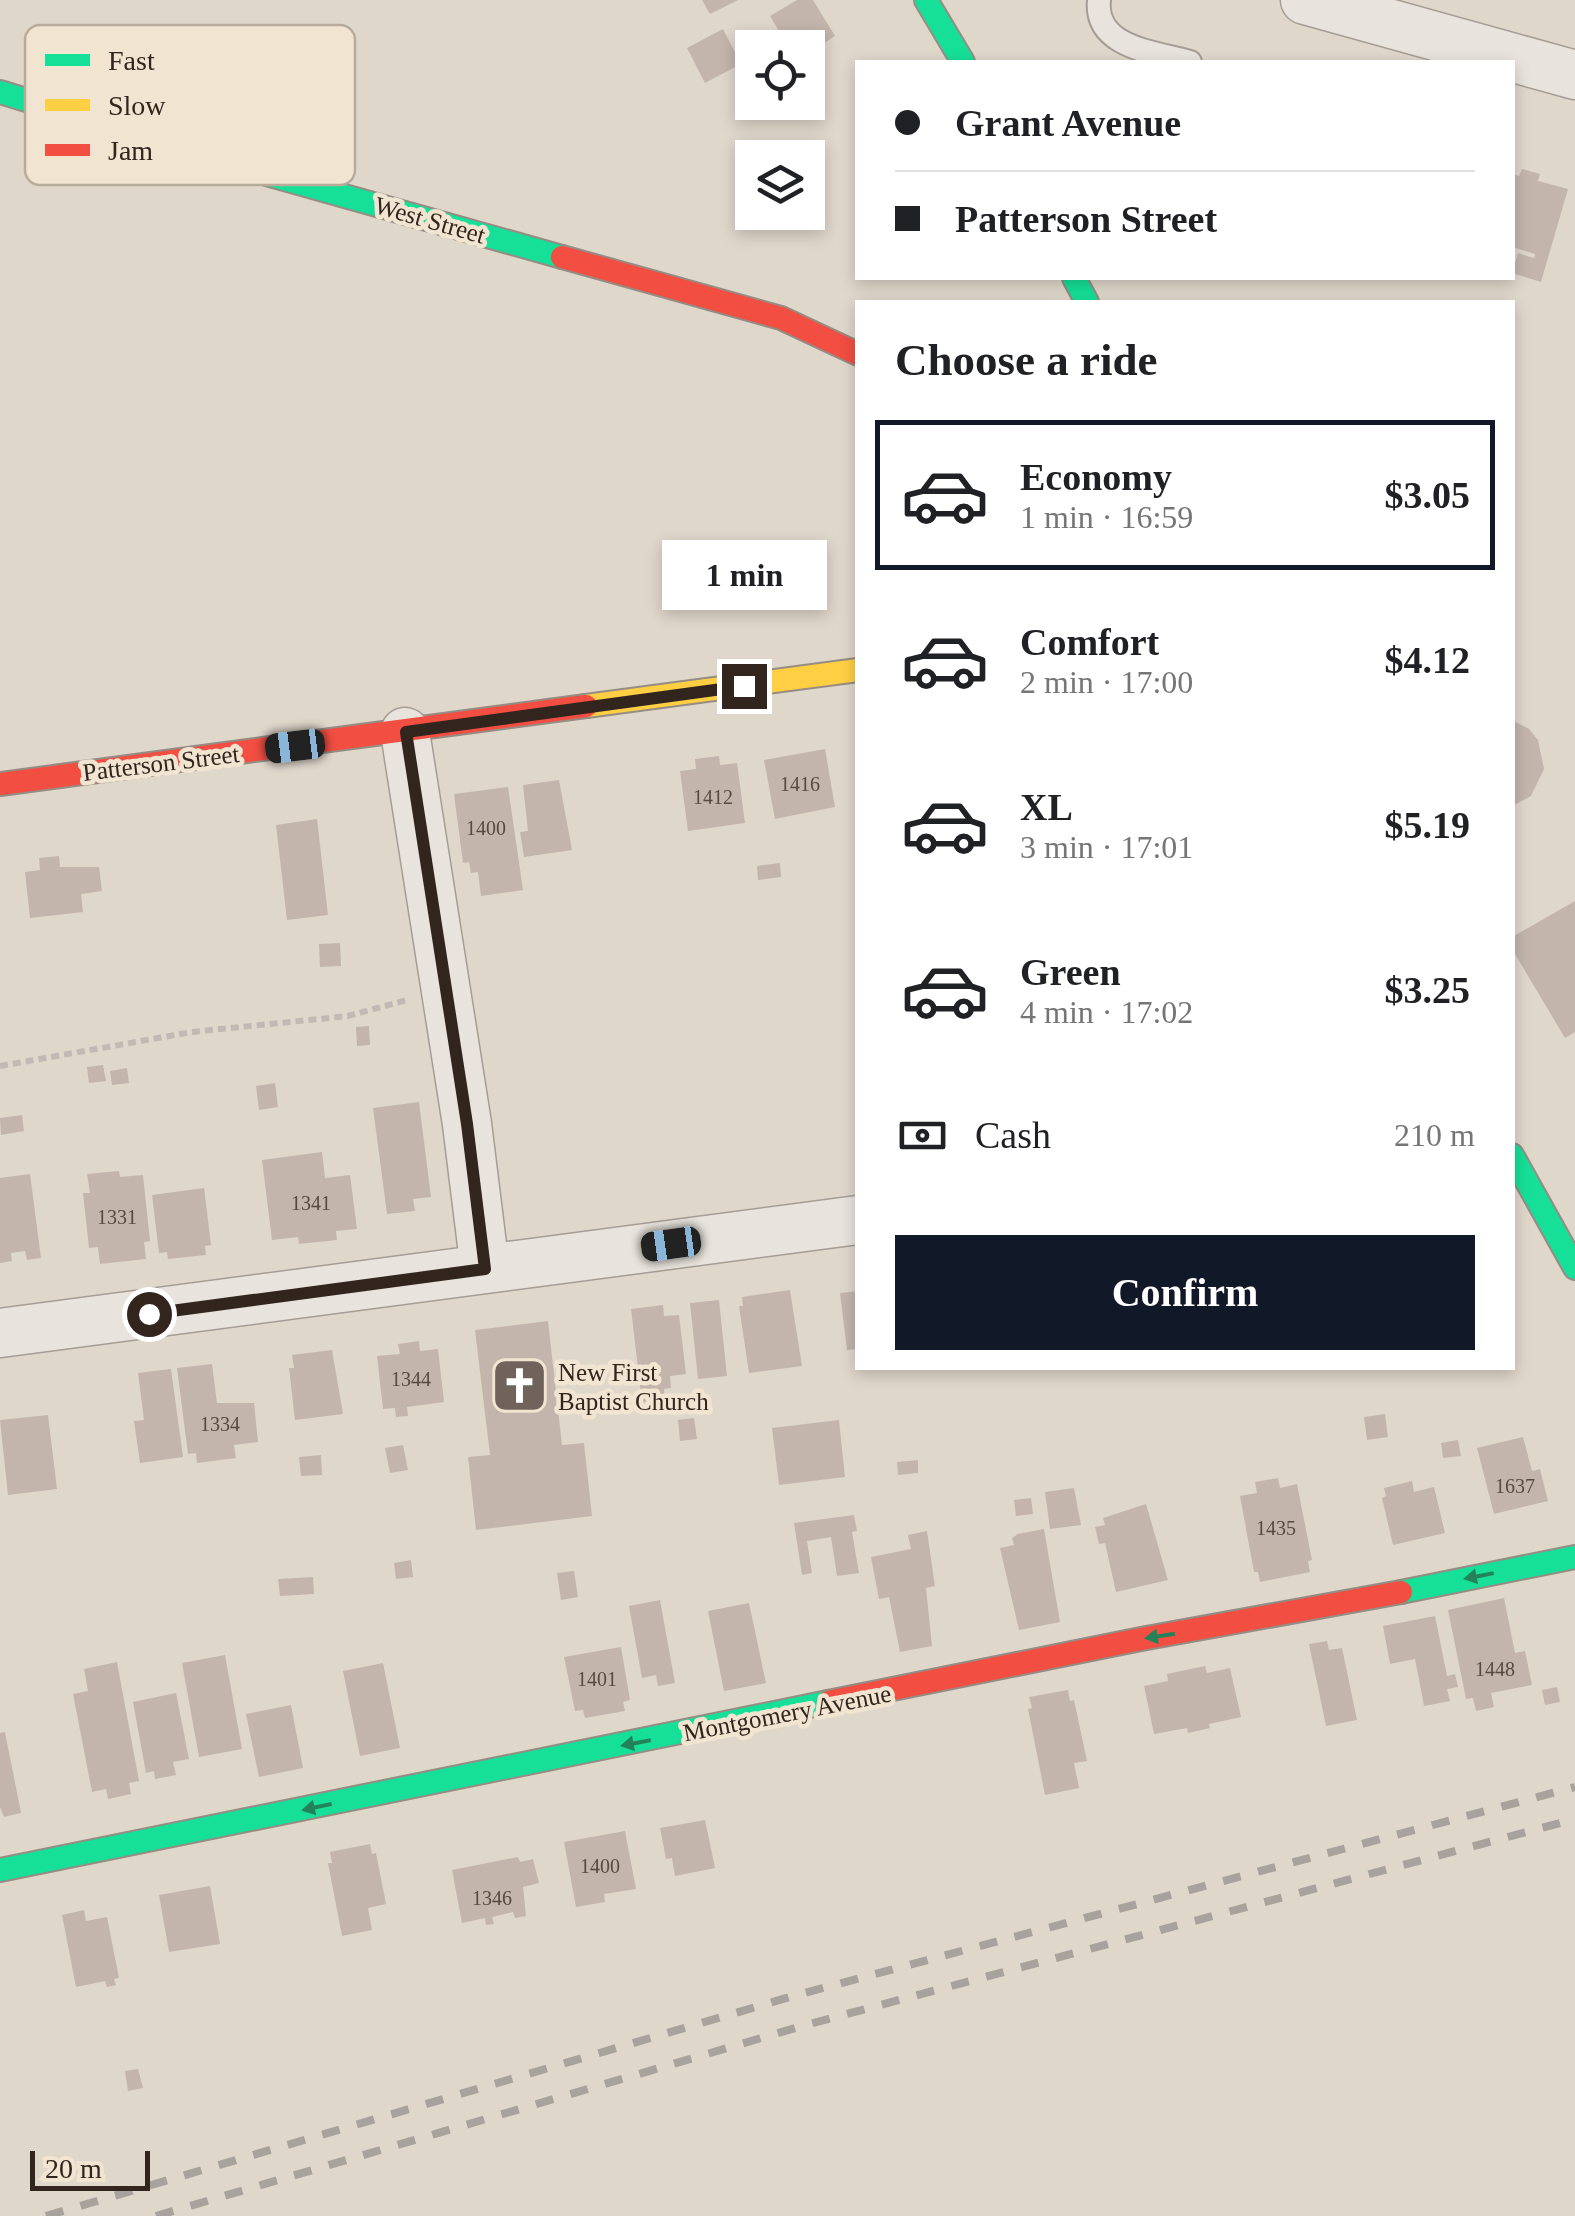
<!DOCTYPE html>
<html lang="en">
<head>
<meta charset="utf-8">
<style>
  :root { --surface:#fff; --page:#f2f2f2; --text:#202124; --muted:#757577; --line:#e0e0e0; --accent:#111827 }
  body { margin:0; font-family:Georgia,serif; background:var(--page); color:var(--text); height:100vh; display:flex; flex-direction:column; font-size:38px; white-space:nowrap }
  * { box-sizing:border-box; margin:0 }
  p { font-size:32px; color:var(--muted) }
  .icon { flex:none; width:55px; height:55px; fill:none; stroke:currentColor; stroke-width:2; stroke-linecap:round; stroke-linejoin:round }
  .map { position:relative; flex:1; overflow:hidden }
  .details { position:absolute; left:855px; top:300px; width:660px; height:1070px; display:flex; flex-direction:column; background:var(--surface); border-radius:0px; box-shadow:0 5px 15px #0003 }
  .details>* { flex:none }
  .top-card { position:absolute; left:855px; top:60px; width:660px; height:220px; border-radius:0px; box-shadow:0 5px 15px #0003; display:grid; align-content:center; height:220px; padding:0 40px; background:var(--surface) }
  .controls { position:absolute; left:735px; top:30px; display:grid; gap:20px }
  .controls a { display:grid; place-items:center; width:90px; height:90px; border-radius:0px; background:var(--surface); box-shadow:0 5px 15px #0003; font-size:50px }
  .scale { position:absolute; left:30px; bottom:25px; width:120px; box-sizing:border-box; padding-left:10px; border:5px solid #32251e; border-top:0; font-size:28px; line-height:35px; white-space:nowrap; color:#32251e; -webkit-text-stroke:8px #f1e4d1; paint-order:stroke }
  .end { position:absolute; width:45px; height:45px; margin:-22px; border:12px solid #32251e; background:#fff; box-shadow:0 0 0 5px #fff }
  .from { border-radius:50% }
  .bubble { position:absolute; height:70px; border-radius:0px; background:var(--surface); box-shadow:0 5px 15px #0003; font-size:32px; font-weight:800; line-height:70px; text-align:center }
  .car { position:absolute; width:30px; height:60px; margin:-30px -15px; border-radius:12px; box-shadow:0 0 8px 2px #0007; background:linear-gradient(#222 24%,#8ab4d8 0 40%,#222 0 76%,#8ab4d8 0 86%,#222 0) }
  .top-card b { display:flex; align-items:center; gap:35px; height:95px; font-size:38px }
  .top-card b+b { border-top:2px solid var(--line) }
  .top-card i { width:25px; height:25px; background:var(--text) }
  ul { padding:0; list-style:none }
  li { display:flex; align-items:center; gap:30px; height:150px; margin:0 20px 15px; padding:0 20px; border:5px solid transparent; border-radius:0px }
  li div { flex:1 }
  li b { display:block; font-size:38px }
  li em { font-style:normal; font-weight:800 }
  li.current { border-color:var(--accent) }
  li>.icon { width:90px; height:90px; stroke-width:1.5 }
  h2 { padding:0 40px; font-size:45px; line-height:120px }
  .pay { display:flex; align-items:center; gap:25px; height:110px; padding:0 40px; font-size:38px }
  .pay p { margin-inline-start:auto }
  .primary-button { display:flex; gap:20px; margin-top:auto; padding:20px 40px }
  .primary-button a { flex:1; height:115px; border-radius:0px; background:var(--accent); color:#fff; font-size:40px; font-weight:800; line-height:115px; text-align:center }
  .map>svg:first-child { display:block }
</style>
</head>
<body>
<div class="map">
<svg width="1575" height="2216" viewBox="0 0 1575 2216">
  <rect width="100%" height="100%" fill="#e0d7cb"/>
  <!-- building -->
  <path fill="#c3b5ac" d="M 702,0 L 738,0 L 710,14 Z
    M 797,0 L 813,0 L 835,36 L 808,54 L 808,48 L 789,48 L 770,16 Z
    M 723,29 L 741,64 L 705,83 L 687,48 Z
    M 1522,169 L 1540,174 L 1538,181 L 1568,189 L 1541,282 L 1512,273 L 1518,253 L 1534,258 L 1535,254 L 1512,247 L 1512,174 L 1519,176 Z
    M 1512,720 L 1529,729 L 1538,740 L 1544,769 L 1531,796 L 1512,806 Z
    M 825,749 L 835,807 L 775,819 L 764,760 Z
    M 719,756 L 720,765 L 737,763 L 745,823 L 688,831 L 680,771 L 696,769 L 695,759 Z
    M 559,780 L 572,850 L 524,857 L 520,832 L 528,831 L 523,785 Z
    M 508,787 L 523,890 L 481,896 L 478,872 L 471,873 L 469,862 L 463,863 L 454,794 Z
    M 317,819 L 328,915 L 287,920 L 276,825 Z
    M 59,856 L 60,867 L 99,867 L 102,891 L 81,894 L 83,912 L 30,918 L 25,872 L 40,870 L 39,858 Z
    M 780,863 L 781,877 L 758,880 L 757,866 Z
    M 1575,901 L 1575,1032 L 1565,1038 L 1512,949 L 1512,937 Z
    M 340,943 L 341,966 L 320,967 L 319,944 Z
    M 369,1026 L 370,1045 L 357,1046 L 356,1027 Z
    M 103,1065 L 106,1081 L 89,1083 L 87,1067 Z
    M 127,1068 L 129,1083 L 112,1085 L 110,1071 Z
    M 275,1083 L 278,1107 L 259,1110 L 256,1086 Z
    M 419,1102 L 431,1197 L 413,1199 L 415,1211 L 387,1214 L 373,1108 Z
    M 22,1115 L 24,1131 L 1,1135 L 0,1118 Z
    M 322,1152 L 325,1178 L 350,1175 L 357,1229 L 336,1231 L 337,1240 L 299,1244 L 298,1237 L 272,1240 L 262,1160 Z
    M 119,1171 L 120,1177 L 143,1175 L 150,1241 L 144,1242 L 146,1259 L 100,1264 L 98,1247 L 89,1248 L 83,1193 L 90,1193 L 87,1174 Z
    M 30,1174 L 41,1258 L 27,1260 L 25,1251 L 11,1253 L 12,1261 L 0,1263 L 0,1178 Z
    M 204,1188 L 211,1245 L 205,1246 L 206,1255 L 168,1259 L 167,1252 L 159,1253 L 152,1195 Z
    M 790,1290 L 802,1366 L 749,1373 L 739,1306 L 743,1306 L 742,1297 Z
    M 858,1291 L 858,1349 L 847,1350 L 840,1293 Z
    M 719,1300 L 727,1376 L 698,1379 L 690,1303 Z
    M 663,1305 L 664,1316 L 679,1315 L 686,1374 L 670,1376 L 671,1388 L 664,1389 L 665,1400 L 642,1402 L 631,1309 Z
    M 548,1321 L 562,1445 L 584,1443 L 592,1516 L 476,1530 L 468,1457 L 490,1455 L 475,1330 Z
    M 419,1341 L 420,1351 L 438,1349 L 444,1402 L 407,1407 L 408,1416 L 396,1417 L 395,1408 L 383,1409 L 377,1356 L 400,1354 L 398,1344 Z
    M 332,1350 L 343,1414 L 295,1420 L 289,1368 L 294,1368 L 292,1355 Z
    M 212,1364 L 217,1403 L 254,1403 L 258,1442 L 234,1445 L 236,1458 L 197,1463 L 196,1453 L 188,1454 L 177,1368 Z
    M 171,1369 L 183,1457 L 140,1463 L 134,1421 L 144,1420 L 138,1373 Z
    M 1385,1414 L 1388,1437 L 1367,1440 L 1364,1417 Z
    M 48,1415 L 57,1489 L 8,1495 L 0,1420 Z
    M 694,1418 L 697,1439 L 680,1441 L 678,1420 Z
    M 839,1420 L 845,1477 L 779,1485 L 772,1428 Z
    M 1523,1437 L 1532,1471 L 1540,1469 L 1548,1501 L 1494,1514 L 1477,1448 Z
    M 1458,1440 L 1461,1456 L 1443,1458 L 1441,1443 Z
    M 403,1445 L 408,1470 L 390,1473 L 385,1448 Z
    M 321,1455 L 322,1475 L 301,1476 L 299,1457 Z
    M 918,1460 L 918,1473 L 898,1475 L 897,1462 Z
    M 1278,1478 L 1280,1488 L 1297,1484 L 1312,1560 L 1308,1561 L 1310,1572 L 1260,1582 L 1258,1572 L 1254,1572 L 1240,1496 L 1257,1493 L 1255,1482 Z
    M 1412,1481 L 1414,1492 L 1434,1487 L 1445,1533 L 1393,1545 L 1382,1498 L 1386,1496 L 1384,1488 Z
    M 1074,1488 L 1081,1525 L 1050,1529 L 1045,1492 Z
    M 1031,1498 L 1033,1514 L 1016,1516 L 1014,1500 Z
    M 1146,1504 L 1168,1580 L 1116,1592 L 1105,1543 L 1099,1544 L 1095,1527 L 1105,1525 L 1103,1518 Z
    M 854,1515 L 857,1531 L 852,1532 L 859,1573 L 837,1576 L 831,1537 L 807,1541 L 812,1573 L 802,1575 L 794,1523 Z
    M 1044,1529 L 1060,1622 L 1019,1630 L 1000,1548 L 1014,1545 L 1012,1538 L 1018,1534 Z
    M 927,1531 L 935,1586 L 926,1588 L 932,1646 L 900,1652 L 889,1597 L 879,1599 L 871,1557 L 911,1549 L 908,1535 Z
    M 411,1560 L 413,1577 L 396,1579 L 394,1563 Z
    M 574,1571 L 578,1597 L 561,1600 L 557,1573 Z
    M 313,1577 L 314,1594 L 280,1596 L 278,1579 Z
    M 1504,1598 L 1515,1653 L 1525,1651 L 1532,1685 L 1491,1693 L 1494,1707 L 1476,1711 L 1473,1698 L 1466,1699 L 1448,1610 Z
    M 660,1600 L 675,1683 L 658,1686 L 656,1675 L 642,1678 L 629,1606 Z
    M 749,1603 L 766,1683 L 724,1691 L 708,1611 Z
    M 1435,1616 L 1447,1676 L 1455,1674 L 1458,1687 L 1447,1689 L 1450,1701 L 1424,1706 L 1415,1659 L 1390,1664 L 1383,1626 Z
    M 1327,1641 L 1329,1650 L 1342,1648 L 1357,1720 L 1326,1726 L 1309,1644 Z
    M 621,1647 L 630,1700 L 623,1702 L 625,1711 L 585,1718 L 583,1710 L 575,1711 L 564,1657 Z
    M 225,1655 L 242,1749 L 199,1757 L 182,1663 Z
    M 117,1662 L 139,1781 L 129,1783 L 131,1794 L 108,1799 L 106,1789 L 92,1792 L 73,1694 L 88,1691 L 84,1669 Z
    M 383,1663 L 400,1748 L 360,1756 L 343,1671 Z
    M 1205,1666 L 1207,1673 L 1230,1668 L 1241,1717 L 1209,1724 L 1210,1728 L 1188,1733 L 1187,1728 L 1154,1734 L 1144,1686 L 1168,1681 L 1167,1674 Z
    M 1557,1687 L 1560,1702 L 1545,1705 L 1542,1690 Z
    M 1068,1690 L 1070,1701 L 1074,1700 L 1087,1761 L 1074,1763 L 1079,1788 L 1045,1795 L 1028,1709 L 1032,1708 L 1029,1697 Z
    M 176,1693 L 189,1759 L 173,1762 L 176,1775 L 155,1779 L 154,1771 L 146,1773 L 133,1702 Z
    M 291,1705 L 303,1768 L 259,1777 L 246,1714 Z
    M 5,1732 L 21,1813 L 4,1817 L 0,1807 L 0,1733 Z
    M 705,1820 L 715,1868 L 675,1876 L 672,1858 L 666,1859 L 660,1828 Z
    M 625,1831 L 636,1889 L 604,1894 L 605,1902 L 576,1907 L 564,1842 Z
    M 370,1844 L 372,1854 L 376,1853 L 386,1904 L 368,1908 L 372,1930 L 342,1936 L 328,1863 L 332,1863 L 330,1852 Z
    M 518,1857 L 520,1862 L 533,1859 L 539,1883 L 523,1887 L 526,1916 L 515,1918 L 513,1912 L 492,1917 L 494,1924 L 486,1925 L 485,1918 L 462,1923 L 452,1870 Z
    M 210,1886 L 220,1944 L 169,1952 L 159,1895 Z
    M 84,1910 L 86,1921 L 107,1917 L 119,1978 L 114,1979 L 116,1985 L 107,1987 L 105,1981 L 76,1987 L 62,1915 Z
    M 138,2069 L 143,2088 L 128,2091 L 125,2071 Z"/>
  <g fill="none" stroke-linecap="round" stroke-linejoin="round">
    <defs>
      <path id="lane" d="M 1099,0 C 1094,48 1155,52 1190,62"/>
      <path id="street" d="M 1305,0 L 1575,75
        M 405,732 L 467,1124 L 485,1269
        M 0,1333 L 858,1220"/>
      <path id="fast" d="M 926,0 L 963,62
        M 0,92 L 252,170 L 562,257
        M 1074,278 L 1087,302
        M 1512,1155 L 1575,1268
        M 1401,1592 L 1575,1557
        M 0,1870 L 828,1702"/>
      <path id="slow" d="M 586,706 L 858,670"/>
      <path id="jam" d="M 562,257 L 781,318 L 858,354
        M 0,784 L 586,706
        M 828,1702 L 1141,1639 L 1401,1592"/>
    </defs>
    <!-- lane casing -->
    <use href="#lane" stroke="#a59d95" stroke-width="26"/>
    <!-- street casing -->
    <use href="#street" stroke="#a59d95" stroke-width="51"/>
    <!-- fast casing -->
    <use href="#fast" stroke="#958c84" stroke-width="26"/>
    <!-- slow casing -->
    <use href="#slow" stroke="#958c84" stroke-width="26"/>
    <!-- jam casing -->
    <use href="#jam" stroke="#958c84" stroke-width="26"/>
    <!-- path -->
    <path stroke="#c1bab4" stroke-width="6" stroke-dasharray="8 5" stroke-linecap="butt" d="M 0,1066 L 192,1032 L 348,1016 L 407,1000"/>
    <!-- lane -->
    <use href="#lane" stroke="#e8e3dc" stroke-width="22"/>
    <!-- street -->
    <use href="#street" stroke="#e8e3dc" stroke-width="48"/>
    <!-- fast -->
    <use href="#fast" stroke="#16e098" stroke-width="22"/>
    <!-- slow -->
    <use href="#slow" stroke="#ffcf43" stroke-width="22"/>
    <!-- jam -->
    <use href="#jam" stroke="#f24e42" stroke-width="22"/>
    <!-- rail -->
    <path stroke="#a8a29c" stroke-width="8" stroke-dasharray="18 18" stroke-linecap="butt" d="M 46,2216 L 793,1996 L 1575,1787
      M 156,2216 L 802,2026 L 1575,1819"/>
  </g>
  <!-- one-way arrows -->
  <defs><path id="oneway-solid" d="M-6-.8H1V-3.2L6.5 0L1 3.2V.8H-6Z" transform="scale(2.5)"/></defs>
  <g fill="#24825b">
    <use href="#oneway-solid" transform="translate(1479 1576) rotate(169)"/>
    <use href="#oneway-solid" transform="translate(1160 1636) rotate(171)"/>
    <use href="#oneway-solid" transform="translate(636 1743) rotate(169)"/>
    <use href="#oneway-solid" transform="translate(317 1807) rotate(168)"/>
  </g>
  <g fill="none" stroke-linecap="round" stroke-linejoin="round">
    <!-- route -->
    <path stroke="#32251e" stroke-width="12" d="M 149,1314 L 485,1269 L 467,1124 L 406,732 L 744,686"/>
  </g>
  <!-- icons -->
  <defs>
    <symbol id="church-square" viewBox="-11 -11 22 22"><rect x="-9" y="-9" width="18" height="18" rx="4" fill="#6f635b" stroke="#f1e4d1"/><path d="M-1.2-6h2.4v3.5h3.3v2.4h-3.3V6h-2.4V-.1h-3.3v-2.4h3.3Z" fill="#fff"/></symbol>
  </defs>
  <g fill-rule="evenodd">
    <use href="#church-square" x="488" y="1354" width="63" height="63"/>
  </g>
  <g text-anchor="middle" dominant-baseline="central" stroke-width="9" stroke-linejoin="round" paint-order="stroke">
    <!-- number labels -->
    <g font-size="20" fill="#564942">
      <text x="800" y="784">1416</text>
      <text x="713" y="797">1412</text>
      <text x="486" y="828">1400</text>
      <text x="311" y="1203">1341</text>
      <text x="117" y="1217">1331</text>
      <text x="411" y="1379">1344</text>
      <text x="220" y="1424">1334</text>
      <text x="1515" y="1486">1637</text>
      <text x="1276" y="1528">1435</text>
      <text x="1495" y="1669">1448</text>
      <text x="597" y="1679">1401</text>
      <text x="600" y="1866">1400</text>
      <text x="492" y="1898">1346</text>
    </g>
    <!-- street labels -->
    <g font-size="25" fill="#32251e" stroke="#f1e4d1">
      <text transform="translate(430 220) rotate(16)">West Street</text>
      <text transform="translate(161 763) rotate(-7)">Patterson Street</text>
      <text transform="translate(787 1713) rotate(-11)">Montgomery Avenue</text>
    </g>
    <!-- poi labels -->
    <g font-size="25" fill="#32251e" stroke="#f1e4d1" text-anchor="start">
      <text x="558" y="1372">New First<tspan x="558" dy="29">Baptist Church</tspan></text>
    </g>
  </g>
  <!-- legend -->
  <rect x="25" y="25" width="330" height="160" rx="15" fill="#f1e4d1" stroke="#b8ab9b" stroke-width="2.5"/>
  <rect x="45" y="54" width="45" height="12" fill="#16e098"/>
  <rect x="45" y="99" width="45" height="12" fill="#ffcf43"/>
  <rect x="45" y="144" width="45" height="12" fill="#f24e42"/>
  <g font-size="28" fill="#32251e">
    <text x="108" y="70">Fast</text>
    <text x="108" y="115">Slow</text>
    <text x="108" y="160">Jam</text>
  </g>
</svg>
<div class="controls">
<a><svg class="icon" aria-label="locate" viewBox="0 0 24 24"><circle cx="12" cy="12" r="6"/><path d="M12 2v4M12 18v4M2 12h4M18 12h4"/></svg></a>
<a><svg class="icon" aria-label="layers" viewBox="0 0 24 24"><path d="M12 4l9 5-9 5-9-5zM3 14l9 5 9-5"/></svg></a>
</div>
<div class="scale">20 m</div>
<i class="end from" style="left:149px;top:1314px"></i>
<i class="end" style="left:744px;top:686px"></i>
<div class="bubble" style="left:662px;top:540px;width:165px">1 min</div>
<i class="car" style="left:295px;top:746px;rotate:263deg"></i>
<i class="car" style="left:671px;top:1244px;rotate:262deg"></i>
<div class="top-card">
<b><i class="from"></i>Grant Avenue</b>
<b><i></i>Patterson Street</b>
</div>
<section class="details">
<h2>Choose a ride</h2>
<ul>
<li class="current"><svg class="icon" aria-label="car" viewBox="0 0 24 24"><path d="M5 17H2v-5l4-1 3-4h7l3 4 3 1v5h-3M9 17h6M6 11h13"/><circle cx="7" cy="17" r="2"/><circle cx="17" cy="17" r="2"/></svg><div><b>Economy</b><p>1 min · 16:59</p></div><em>$3.05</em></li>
<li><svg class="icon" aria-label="car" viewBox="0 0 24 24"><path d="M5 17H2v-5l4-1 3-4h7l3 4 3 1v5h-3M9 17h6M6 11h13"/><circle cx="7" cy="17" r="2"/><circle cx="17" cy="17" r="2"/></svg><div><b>Comfort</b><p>2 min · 17:00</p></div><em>$4.12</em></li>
<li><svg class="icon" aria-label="car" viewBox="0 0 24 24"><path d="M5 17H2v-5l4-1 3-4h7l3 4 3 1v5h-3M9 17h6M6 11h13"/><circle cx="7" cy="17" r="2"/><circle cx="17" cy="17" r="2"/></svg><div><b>XL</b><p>3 min · 17:01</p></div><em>$5.19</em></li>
<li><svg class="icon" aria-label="car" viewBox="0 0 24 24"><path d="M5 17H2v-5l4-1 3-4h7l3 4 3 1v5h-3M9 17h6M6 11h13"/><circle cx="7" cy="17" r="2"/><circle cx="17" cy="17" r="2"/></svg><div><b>Green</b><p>4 min · 17:02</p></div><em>$3.25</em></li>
</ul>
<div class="pay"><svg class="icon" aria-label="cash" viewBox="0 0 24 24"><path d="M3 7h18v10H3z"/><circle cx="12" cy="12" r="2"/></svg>Cash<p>210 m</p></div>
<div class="primary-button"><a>Confirm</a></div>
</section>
</div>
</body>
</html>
